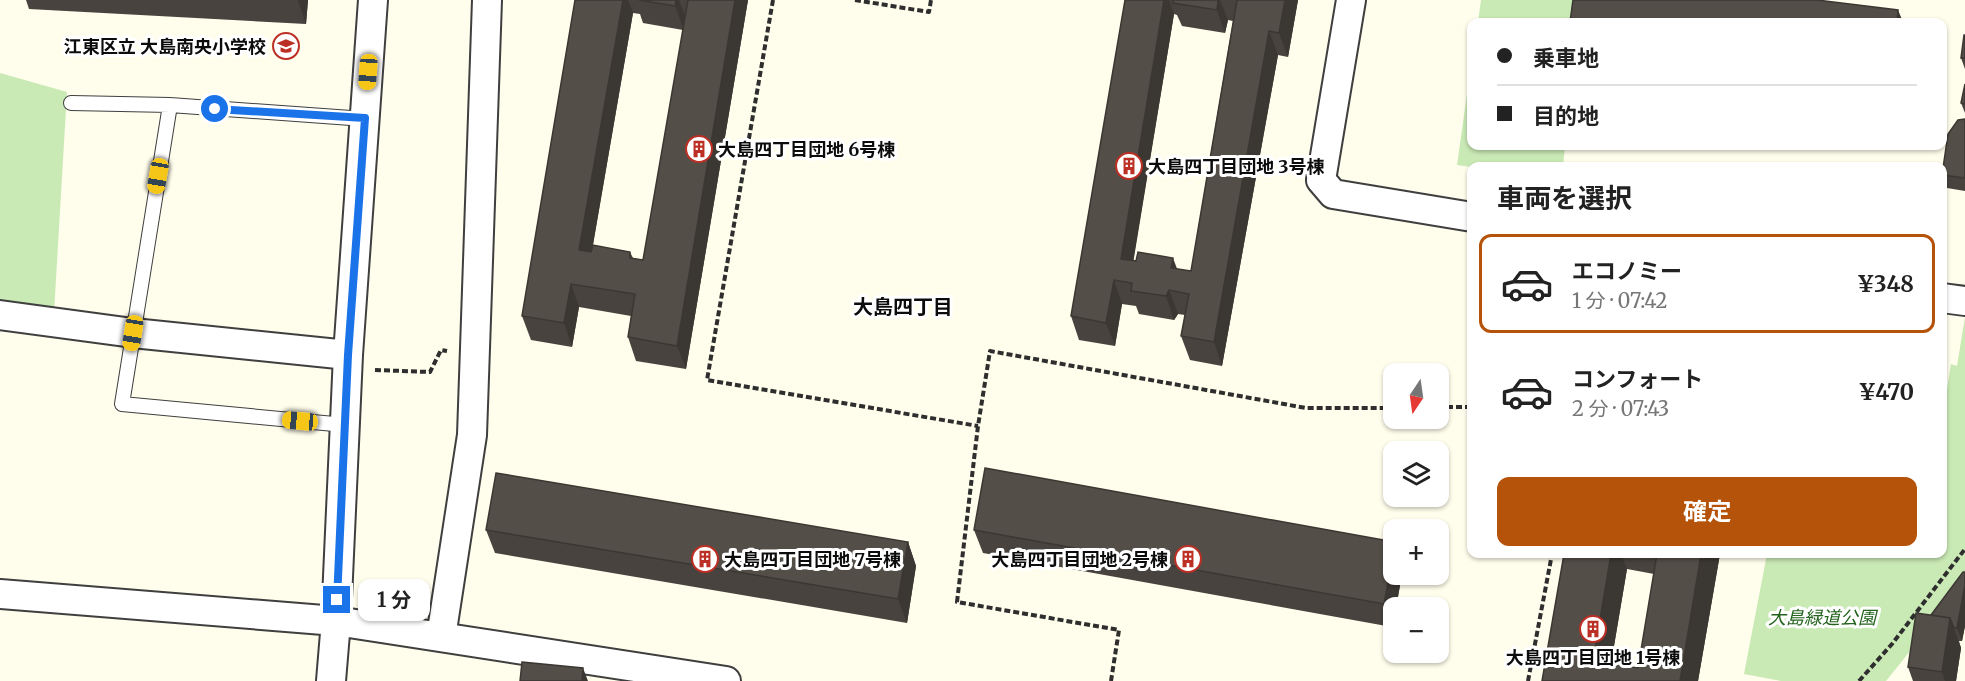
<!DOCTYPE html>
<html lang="ja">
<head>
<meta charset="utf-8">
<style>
  :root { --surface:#fff; --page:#f6f6f6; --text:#222; --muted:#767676; --line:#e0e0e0; --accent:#b45309 }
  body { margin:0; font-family:Merriweather,"Noto Sans JP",serif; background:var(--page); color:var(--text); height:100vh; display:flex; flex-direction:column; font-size:22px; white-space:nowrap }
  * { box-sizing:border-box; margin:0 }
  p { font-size:20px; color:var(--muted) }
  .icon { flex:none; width:33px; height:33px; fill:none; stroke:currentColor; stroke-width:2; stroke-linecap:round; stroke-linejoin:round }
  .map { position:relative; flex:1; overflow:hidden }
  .details { position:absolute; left:1467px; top:162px; width:480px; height:396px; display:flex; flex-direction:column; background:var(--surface); border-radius:12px; box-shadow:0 2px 4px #0004 }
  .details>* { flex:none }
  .hud { position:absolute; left:1467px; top:18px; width:480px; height:132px; border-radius:12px; box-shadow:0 2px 4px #0004; display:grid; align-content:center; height:132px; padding:0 30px; background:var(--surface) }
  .needle { width:39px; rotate:193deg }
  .fabs { position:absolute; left:1383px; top:363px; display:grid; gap:12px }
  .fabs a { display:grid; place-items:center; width:66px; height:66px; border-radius:12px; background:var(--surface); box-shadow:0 2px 4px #0004; font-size:30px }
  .end { position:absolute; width:27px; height:27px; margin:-14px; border:8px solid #1a73e8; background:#fff; box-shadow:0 0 0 3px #fff }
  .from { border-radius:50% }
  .bubble { position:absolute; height:42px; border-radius:12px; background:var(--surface); box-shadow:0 2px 4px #0004; font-size:20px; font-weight:700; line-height:42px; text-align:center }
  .car { position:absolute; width:18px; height:36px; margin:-18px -9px; border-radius:8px; box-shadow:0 0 4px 2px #0007; background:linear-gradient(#f5c518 24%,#345 0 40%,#f5c518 0 76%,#345 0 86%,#f5c518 0) }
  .hud b { display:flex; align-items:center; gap:21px; height:57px; font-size:22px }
  .hud b+b { border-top:2px solid var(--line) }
  .hud i { width:15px; height:15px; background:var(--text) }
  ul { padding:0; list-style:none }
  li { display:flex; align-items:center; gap:18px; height:99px; margin:0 12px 9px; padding:0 18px; border:3px solid transparent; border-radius:12px }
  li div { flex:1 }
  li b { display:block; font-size:22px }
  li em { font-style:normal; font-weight:700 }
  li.current { border-color:var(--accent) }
  li>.icon { width:54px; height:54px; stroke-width:1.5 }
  h2 { padding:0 30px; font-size:27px; line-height:72px }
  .button { display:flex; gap:12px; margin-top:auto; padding:12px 30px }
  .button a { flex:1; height:69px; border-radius:12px; background:var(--accent); color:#fff; font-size:24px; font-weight:700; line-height:69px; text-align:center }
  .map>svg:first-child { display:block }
</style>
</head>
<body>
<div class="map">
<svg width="1965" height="681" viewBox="0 0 1965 681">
  <rect width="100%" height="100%" fill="#fffdeb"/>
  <!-- green -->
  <path fill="#c9e9b5" d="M 1481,0 L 1580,0 L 1578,22 L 1478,22 Z
    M 1471,66 L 1472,146 L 1565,146 L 1563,166 L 1471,167 L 1457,165 Z
    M 0,73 L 67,92 L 54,313 L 0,305 Z
    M 1965,317 L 1965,583 L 1886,681 L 1781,681 L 1744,674 L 1767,554 L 1942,554 L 1943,389 L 1947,389 L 1951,364 L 1957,366 Z"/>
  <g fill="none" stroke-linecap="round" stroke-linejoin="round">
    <defs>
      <path id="service" d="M 71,103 L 170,105 L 365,119
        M 170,105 L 122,404 L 345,425"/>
      <path id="minor" d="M 1351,0 L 1321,180 L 1333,194 L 1472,217
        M 1942,298 L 1965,301
        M 0,315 L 133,333 L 348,355
        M 0,594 L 336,621 L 726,681
        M 441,637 L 472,435 L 487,0
        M 331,681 L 336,621 L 348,355 L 373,0"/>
    </defs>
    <!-- service casing -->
    <use href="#service" stroke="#3f3f3f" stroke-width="16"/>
    <!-- minor casing -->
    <use href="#minor" stroke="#3f3f3f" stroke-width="32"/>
    <!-- path -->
    <path stroke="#2e2e2e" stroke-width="4" stroke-dasharray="6 3" stroke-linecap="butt" d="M 773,0 L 707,380 L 978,426
      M 855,0 L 929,12 L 931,0
      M 375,370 L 430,372 L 441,350 L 447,351
      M 1438,407 L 1472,407
      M 1111,681 L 1119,630 L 957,602 L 978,426 L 990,351 L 1306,408 L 1394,408
      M 1528,681 L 1552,554
      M 1859,681 L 1892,644 L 1965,549"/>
    <!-- service -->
    <use href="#service" stroke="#fff" stroke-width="14"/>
    <!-- minor -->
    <use href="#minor" stroke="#fff" stroke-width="28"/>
  </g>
  <!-- wall -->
  <path fill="#48433e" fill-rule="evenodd" d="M 26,0 L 308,0 L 306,24 L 29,9 Z
    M 575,0 L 748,0 L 686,369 L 636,361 L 628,337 L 631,316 L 579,307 L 572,347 L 531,340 L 522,316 ZM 633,13 L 640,14 L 643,23 L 683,30 L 643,260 L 633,258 L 630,252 L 593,245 Z
    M 1125,0 L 1298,0 L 1288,57 L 1278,55 L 1222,366 L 1190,360 L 1181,336 L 1185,315 L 1178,314 L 1174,320 L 1139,314 L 1136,306 L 1122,304 L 1115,346 L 1079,340 L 1071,316 ZM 1174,14 L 1177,15 L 1182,26 L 1225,33 L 1228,20 L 1233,21 L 1191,271 L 1133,261 Z
    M 1965,35 L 1965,69 L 1961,58 Z
    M 1965,84 L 1965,113 L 1961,103 Z
    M 1965,119 L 1965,191 L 1947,188 L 1942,177 L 1942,169 Z
    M 486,530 L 908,542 L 916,566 L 907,623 L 495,553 Z
    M 974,530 L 1402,574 L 1396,608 L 1394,608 L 1392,627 L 983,553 Z
    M 1564,554 L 1720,554 L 1698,681 L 1542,681 ZM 1627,569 L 1654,574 L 1638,668 L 1611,664 Z
    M 1965,572 L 1965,626 L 1962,641 L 1959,641 L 1961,648 L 1956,681 L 1913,681 L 1908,667 L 1931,615 Z"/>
  <!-- shaded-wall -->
  <path fill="#3b3732" d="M 298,0 L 308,0 L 306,24 L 298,1 Z
    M 623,0 L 628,0 L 633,13 L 588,273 L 579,250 Z
    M 676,0 L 679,0 L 686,18 L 684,30 L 675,6 Z
    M 735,0 L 748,0 L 686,369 L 677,346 Z
    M 1164,0 L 1169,0 L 1174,14 L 1130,282 L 1121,259 Z
    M 1218,0 L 1220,0 L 1228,20 L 1225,33 L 1217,10 Z
    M 1285,0 L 1298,0 L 1288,57 L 1279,33 Z
    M 1898,10 L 1903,22 L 1897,22 Z
    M 1269,31 L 1278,55 L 1222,366 L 1214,342 Z
    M 1173,258 L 1182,282 L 1171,268 Z
    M 1114,280 L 1122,304 L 1115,346 L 1106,323 Z
    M 571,284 L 579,307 L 572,347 L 564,323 Z
    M 1169,290 L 1178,314 L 1174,320 L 1166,296 Z
    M 908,542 L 916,566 L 907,623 L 898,599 Z
    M 1394,550 L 1394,574 L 1402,574 L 1396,608 L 1394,608 L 1392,627 L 1384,604 Z
    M 1611,554 L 1621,554 L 1627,569 L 1608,681 L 1593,661 Z
    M 1701,554 L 1720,554 L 1698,681 L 1680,681 Z
    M 1965,585 L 1965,626 L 1962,641 L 1957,628 Z
    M 1950,618 L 1961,648 L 1956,681 L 1945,681 L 1942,672 Z
    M 583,668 L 588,681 L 582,681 Z"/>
  <!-- building -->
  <path fill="#544e48" stroke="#3b3732" stroke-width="1.5" d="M 575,0 L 623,0 L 579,250 L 591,252 L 593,245 L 630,252 L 630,258 L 643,260 L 688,0 L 735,0 L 677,346 L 628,337 L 635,294 L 571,284 L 564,323 L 522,316 Z
    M 639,0 L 676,0 L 675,6 Z
    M 1125,0 L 1164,0 L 1121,259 L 1136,261 L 1138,252 L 1173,258 L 1171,268 L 1191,271 L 1237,0 L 1285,0 L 1279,33 L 1269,31 L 1214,342 L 1181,336 L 1189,294 L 1169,290 L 1166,296 L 1131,291 L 1132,283 L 1114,280 L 1106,323 L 1071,316 Z
    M 1173,0 L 1218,0 L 1217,10 L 1173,3 Z
    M 1573,0 L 1817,0 L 1898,10 L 1897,22 L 1570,22 Z
    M 1964,35 L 1965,35 L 1965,58 L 1961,58 Z
    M 1965,84 L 1965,104 L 1961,103 Z
    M 1965,119 L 1965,178 L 1942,175 L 1948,134 L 1958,120 Z
    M 985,468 L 1394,542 L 1394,550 L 1384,604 L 974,530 Z
    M 496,473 L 908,542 L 898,599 L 486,530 Z
    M 1564,554 L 1611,554 L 1593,661 L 1638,668 L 1657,554 L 1701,554 L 1680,681 L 1542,681 Z
    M 1963,572 L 1965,572 L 1965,585 L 1957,628 L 1954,628 L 1950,618 L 1931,615 Z
    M 1916,613 L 1950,618 L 1942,672 L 1908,667 Z
    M 522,662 L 583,668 L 582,681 L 520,681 Z"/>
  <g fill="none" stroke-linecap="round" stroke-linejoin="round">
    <!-- route -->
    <path stroke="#1a73e8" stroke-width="8" d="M 215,109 L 365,118 L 348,355 L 337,600"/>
  </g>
  <!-- icons -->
  <defs>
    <symbol id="school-ring" viewBox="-11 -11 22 22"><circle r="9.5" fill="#fff" stroke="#bc2f24" stroke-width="1.5"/><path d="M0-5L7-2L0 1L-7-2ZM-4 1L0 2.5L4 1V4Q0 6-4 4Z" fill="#bc2f24"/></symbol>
    <symbol id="building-ring" viewBox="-11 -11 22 22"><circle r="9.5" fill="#fff" stroke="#bc2f24" stroke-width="1.5"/><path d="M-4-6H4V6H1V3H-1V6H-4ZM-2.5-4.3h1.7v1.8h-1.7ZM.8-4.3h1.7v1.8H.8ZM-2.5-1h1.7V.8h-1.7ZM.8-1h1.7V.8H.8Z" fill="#bc2f24"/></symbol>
  </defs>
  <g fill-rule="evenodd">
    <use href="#school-ring" x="271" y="31" width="30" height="30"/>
    <use href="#building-ring" x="684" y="134" width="30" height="30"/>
    <use href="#building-ring" x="1114" y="151" width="30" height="30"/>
    <use href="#building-ring" x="690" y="544" width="30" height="30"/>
    <use href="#building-ring" x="1173" y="544" width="30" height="30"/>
    <use href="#building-ring" x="1578" y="614" width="30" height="30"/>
  </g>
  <g text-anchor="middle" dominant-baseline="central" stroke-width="6" stroke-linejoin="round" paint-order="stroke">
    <!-- poi labels -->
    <g font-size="18" font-weight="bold" fill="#0c0c0c" stroke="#fff" text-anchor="start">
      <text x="266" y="46" text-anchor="end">江東区立 大島南央小学校</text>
      <text x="718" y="149">大島四丁目団地 6号棟</text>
      <text x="1148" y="166">大島四丁目団地 3号棟</text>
      <text x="724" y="559">大島四丁目団地 7号棟</text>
      <text x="1168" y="559" text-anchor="end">大島四丁目団地 2号棟</text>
      <text x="1593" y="657" text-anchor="middle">大島四丁目団地 1号棟</text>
    </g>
    <!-- park labels -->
    <g font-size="18" font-style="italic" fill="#23631d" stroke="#fff">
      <text x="1822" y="617">大島緑道公園</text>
    </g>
    <!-- neighbourhood labels -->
    <g font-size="20" font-weight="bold" fill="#0c0c0c" stroke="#fff">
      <text x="903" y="306">大島四丁目</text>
    </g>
  </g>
</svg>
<div class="fabs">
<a><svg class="needle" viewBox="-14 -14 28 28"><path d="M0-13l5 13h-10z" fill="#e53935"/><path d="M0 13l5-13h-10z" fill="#767676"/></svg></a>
<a><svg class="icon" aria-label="layers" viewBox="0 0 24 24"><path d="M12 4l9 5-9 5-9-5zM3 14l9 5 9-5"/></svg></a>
<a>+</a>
<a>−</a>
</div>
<i class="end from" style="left:215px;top:109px"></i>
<i class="end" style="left:337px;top:600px"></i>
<div class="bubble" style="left:358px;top:579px;width:72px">1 分</div>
<i class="car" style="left:368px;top:72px;rotate:184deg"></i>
<i class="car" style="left:158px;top:176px;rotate:190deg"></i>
<i class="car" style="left:133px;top:333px;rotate:189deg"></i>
<i class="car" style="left:300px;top:421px;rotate:275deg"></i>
<div class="hud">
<b><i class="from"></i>乗車地</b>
<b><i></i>目的地</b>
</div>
<section class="details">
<h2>車両を選択</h2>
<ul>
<li class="current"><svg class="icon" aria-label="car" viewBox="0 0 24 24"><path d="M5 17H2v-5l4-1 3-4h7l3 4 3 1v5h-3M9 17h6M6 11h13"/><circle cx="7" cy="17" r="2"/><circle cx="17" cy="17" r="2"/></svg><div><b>エコノミー</b><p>1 分 · 07:42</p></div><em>¥348</em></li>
<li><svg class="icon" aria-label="car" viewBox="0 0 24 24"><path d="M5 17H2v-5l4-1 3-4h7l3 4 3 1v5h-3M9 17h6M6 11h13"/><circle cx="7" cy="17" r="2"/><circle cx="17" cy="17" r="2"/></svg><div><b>コンフォート</b><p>2 分 · 07:43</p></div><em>¥470</em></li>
</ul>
<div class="button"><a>確定</a></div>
</section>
</div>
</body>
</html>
